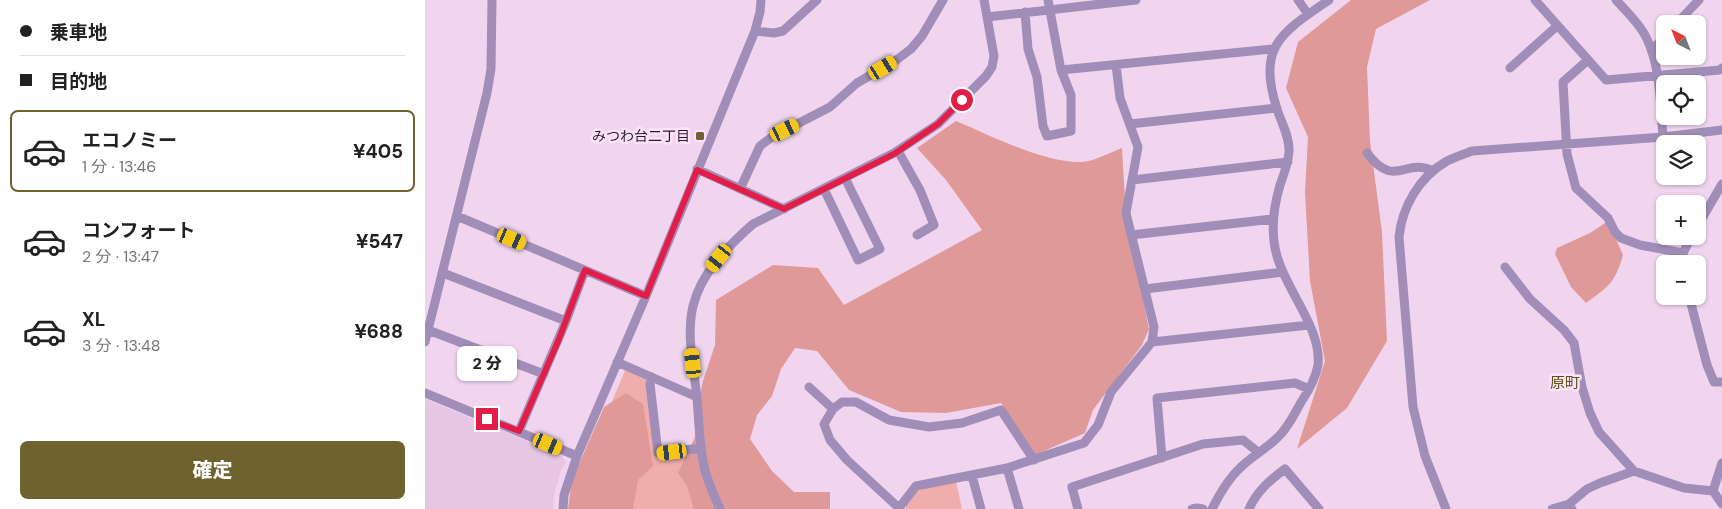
<!DOCTYPE html>
<html lang="ja">
<head>
<meta charset="utf-8">
<style>
  :root { --surface:#fff; --page:#f6f6f6; --text:#222; --muted:#767676; --line:#e0e0e0; --accent:#6e622f }
  body { margin:0; font-family:"DM Sans","Noto Sans JP",sans-serif; background:var(--page); color:var(--text); height:100vh; display:flex; flex-direction:column; font-size:19px; white-space:nowrap }
  * { box-sizing:border-box; margin:0 }
  p { font-size:16px; color:var(--muted) }
  .icon { flex:none; width:28px; height:28px; fill:none; stroke:currentColor; stroke-width:2; stroke-linecap:round; stroke-linejoin:round }
  .map { position:relative; flex:1; overflow:hidden }
  .drawer { display:flex; flex-direction:column; background:var(--surface); width:425px }
  .drawer>* { flex:none }
  .top-card { display:grid; align-content:center; height:110px; padding:0 20px; background:var(--surface) }
  .needle { width:32px; rotate:318deg }
  .buttons { position:absolute; left:1231px; top:15px; display:grid; gap:10px }
  .buttons a { display:grid; place-items:center; width:50px; height:50px; border-radius:8px; background:var(--surface); box-shadow:0 1px 4px #0004; font-size:25px }
  .end { position:absolute; width:22px; height:22px; margin:-11px; border:6px solid #e11d48; background:#fff; box-shadow:0 0 0 2px #fff }
  .from { border-radius:50% }
  .bubble { position:absolute; height:35px; border-radius:8px; background:var(--surface); box-shadow:0 1px 4px #0004; font-size:16px; font-weight:800; line-height:35px; text-align:center }
  .car { position:absolute; width:15px; height:30px; margin:-15px -8px; border-radius:6px; box-shadow:0 0 4px 1px #0007; background:linear-gradient(#f5c518 24%,#345 0 40%,#f5c518 0 76%,#345 0 86%,#f5c518 0) }
  .top-card b { display:flex; align-items:center; gap:18px; height:48px; font-size:19px }
  .top-card b+b { border-top:1px solid var(--line) }
  .top-card i { width:12px; height:12px; background:var(--text) }
  ul { padding:0; list-style:none }
  li { display:flex; align-items:center; gap:15px; height:82px; margin:0 10px 8px; padding:0 10px; border:2px solid transparent; border-radius:8px }
  li div { flex:1 }
  li b { display:block; font-size:19px }
  li em { font-style:normal; font-weight:800 }
  li.on { border-color:var(--accent) }
  li>.icon { width:45px; height:45px; stroke-width:1.5 }
  .cta { display:flex; gap:10px; margin-top:auto; padding:10px 20px }
  .cta a { flex:1; height:58px; border-radius:8px; background:var(--accent); color:#fff; font-size:20px; font-weight:800; line-height:58px; text-align:center }
  main { display:flex; flex:1; min-height:0 }
  .map>svg:first-child { display:block }
</style>
</head>
<body>
<main>
<section class="drawer">
<div class="top-card">
<b><i class="from"></i>乗車地</b>
<b><i></i>目的地</b>
</div>
<ul>
<li class="on"><svg class="icon" aria-label="car" viewBox="0 0 24 24"><path d="M5 17H2v-5l4-1 3-4h7l3 4 3 1v5h-3M9 17h6M6 11h13"/><circle cx="7" cy="17" r="2"/><circle cx="17" cy="17" r="2"/></svg><div><b>エコノミー</b><p>1 分 · 13:46</p></div><em>¥405</em></li>
<li><svg class="icon" aria-label="car" viewBox="0 0 24 24"><path d="M5 17H2v-5l4-1 3-4h7l3 4 3 1v5h-3M9 17h6M6 11h13"/><circle cx="7" cy="17" r="2"/><circle cx="17" cy="17" r="2"/></svg><div><b>コンフォート</b><p>2 分 · 13:47</p></div><em>¥547</em></li>
<li><svg class="icon" aria-label="car" viewBox="0 0 24 24"><path d="M5 17H2v-5l4-1 3-4h7l3 4 3 1v5h-3M9 17h6M6 11h13"/><circle cx="7" cy="17" r="2"/><circle cx="17" cy="17" r="2"/></svg><div><b>XL</b><p>3 分 · 13:48</p></div><em>¥688</em></li>
</ul>
<div class="cta"><a>確定</a></div>
</section>
<div class="map">
<svg width="1297" height="509" viewBox="0 0 1297 509">
  <rect width="100%" height="100%" fill="#f1d5ee"/>
  <!-- built -->
  <path fill="#e6c6e3" d="M 0,399 L 136,455 L 141,463 L 136,470 L 129,496 L 128,509 L 0,509 Z"/>
  <!-- green -->
  <path fill="#efaeac" d="M 201,368 L 223,378 L 232,456 L 274,452 L 292,509 L 146,509 L 157,473 Z
    M 531,481 L 537,509 L 481,509 L 481,505 L 494,489 Z"/>
  <!-- forest -->
  <path fill="#df9998" d="M 926,0 L 1005,0 L 951,29 L 942,67 L 945,141 L 957,232 L 962,341 L 922,408 L 872,449 L 900,361 L 885,281 L 880,193 L 883,137 L 861,88 L 873,42 Z
    M 531,121 C 567,136 618,163 657,162 C 667,162 686,152 697,148 L 701,217 L 724,329 L 717,345 L 668,410 L 660,433 L 610,455 L 576,403 L 521,413 L 476,412 L 424,390 L 392,351 L 370,348 L 356,369 L 347,396 L 332,415 L 325,439 L 347,471 L 369,492 L 405,492 L 405,509 L 269,509 L 262,486 L 253,473 L 270,437 L 277,384 L 290,345 L 291,300 L 348,265 L 393,268 L 419,305 L 557,230 L 521,180 L 492,148 Z
    M 1183,221 L 1198,255 C 1190,283 1184,286 1161,303 L 1146,287 L 1130,254 L 1132,248 L 1165,233 Z
    M 201,393 L 218,404 L 228,466 L 213,480 L 208,509 L 143,509 L 147,480 L 179,407 Z"/>
  <g fill="none" stroke-linecap="round" stroke-linejoin="round">
    <!-- minor -->
    <path stroke="#a08eb9" stroke-width="9" d="M 67,0 L 66,69 L 62,93 L 3,330 L 119,374
      M 873,0 L 883,14
      M 1110,0 L 1181,80 L 1295,70 L 1297,68
      M 1191,0 C 1202,12 1214,23 1221,37 C 1236,67 1235,104 1238,137
      M 600,12 L 603,49 L 612,77 L 618,126 L 622,136 L 646,131 L 646,95 L 636,70 L 623,0
      M 562,17 L 711,0
      M 1251,24 L 1274,0
      M 330,31 L 349,33 L 358,31 L 392,0
      M 1227,50 L 1240,36
      M 1163,60 L 1138,82 L 1142,154 L 1151,188 L 1183,218 L 1190,232 L 1196,238 L 1215,245 L 1258,253
      M 691,65 L 695,98 L 713,147 L 707,180 L 863,162
      M 1085,68 L 1132,26
      M 636,70 L 848,49
      M 705,124 L 852,108
      M 473,151 L 495,190 L 509,225 L 492,235
      M 942,153 C 970,190 980,157 1008,171
      M 272,169 L 359,209
      M 315,189 L 335,146 L 347,137 L 405,107 L 432,83 L 470,61 L 486,49 L 497,36 L 518,0
      M 399,189 L 433,260 L 455,249 L 420,178
      M 32,216 L 221,296
      M 1272,227 L 1297,184
      M 706,235 L 848,219
      M 1259,264 L 1258,253 L 1267,236
      M 1080,267 L 1105,299 L 1139,330 L 1149,343 L 1157,387 L 1165,413 L 1174,432 L 1209,471 L 1259,488 L 1288,491
      M 18,273 L 141,321
      M 720,289 L 858,272
      M 1264,296 L 1282,365 L 1289,382 L 1297,382
      M 0,342 L 3,330
      M 727,342 L 884,325
      M 192,362 L 272,397
      M 227,377 L 225,384 L 233,453 L 276,448
      M 384,387 L 408,409
      M 0,393 L 152,456
      M 94,431 L 141,321 L 160,270
      M 737,458 L 732,398 L 870,383 L 884,389
      M 609,460 L 576,410 L 537,423 L 504,427 L 464,420 L 431,402 L 417,402 L 408,409 L 399,424 L 405,440 L 422,460 L 474,508 L 491,486 L 582,468 L 659,443 L 673,425 L 686,392 L 727,342 L 729,327 L 701,213 L 707,180
      M 582,468 L 594,509
      M 547,476 L 556,509
      M 1288,491 L 1297,463
      M 1288,491 L 1297,504
      M 138,509 L 139,495 L 152,456 L 221,296 L 330,31 L 335,12 L 336,0
      M 295,509 C 289,495 282,481 279,466 C 274,443 274,420 272,398 C 269,368 261,336 268,306 C 276,273 303,246 328,224 L 469,153 L 513,124 L 561,76 L 567,67 L 569,56 L 559,0
      M 653,509 L 647,487 L 778,444 L 818,440 L 833,452
      M 767,509 L 772,508 L 778,509
      M 787,509 C 794,495 803,479 815,468 C 826,457 841,449 853,437 C 864,427 870,412 878,399 C 884,390 891,376 893,365 C 897,329 861,290 852,256 C 845,232 848,209 855,185 C 859,174 863,164 864,152 C 865,137 856,122 852,109 C 832,46 856,33 904,0
      M 824,509 C 832,491 845,480 860,469 L 894,509
      M 1021,509 L 1000,456 L 988,407 L 974,237 C 977,207 994,177 1022,161 C 1030,157 1039,154 1047,151 L 1238,137 L 1297,130
      M 1127,509 L 1144,504
      M 1147,509 L 1144,504 L 1162,489 L 1175,483 L 1209,471"/>
  </g>
  <g fill="none" stroke-linecap="round" stroke-linejoin="round">
    <!-- route -->
    <path stroke="#e11d48" stroke-width="6" d="M 62,419 L 94,431 L 134,339 L 160,270 L 221,296 L 272,170 L 359,209 L 469,154 L 513,124 L 537,100"/>
  </g>
  <!-- markers -->
  <rect fill="#6e622f" stroke="#fee2fb" stroke-width="2" x="270" y="131" width="10" height="10" rx="2.5"/>
  <g text-anchor="middle" dominant-baseline="central" stroke-width="5" stroke-linejoin="round" paint-order="stroke">
    <!-- poi labels -->
    <g font-size="14" fill="#281e27" stroke="#fee2fb" text-anchor="end">
      <text x="265" y="136">みつわ台二丁目</text>
    </g>
    <!-- neighbourhood labels -->
    <g font-size="15" fill="#5f5215" stroke="#fee2fb">
      <text x="1140" y="383">原町</text>
    </g>
  </g>
</svg>
<div class="buttons">
<a><svg class="needle" viewBox="-14 -14 28 28"><path d="M0-13l5 13h-10z" fill="#e53935"/><path d="M0 13l5-13h-10z" fill="#767676"/></svg></a>
<a><svg class="icon" aria-label="locate" viewBox="0 0 24 24"><circle cx="12" cy="12" r="6"/><path d="M12 2v4M12 18v4M2 12h4M18 12h4"/></svg></a>
<a><svg class="icon" aria-label="layers" viewBox="0 0 24 24"><path d="M12 4l9 5-9 5-9-5zM3 14l9 5 9-5"/></svg></a>
<a>+</a>
<a>−</a>
</div>
<i class="end from" style="left:537px;top:100px"></i>
<i class="end" style="left:62px;top:419px"></i>
<div class="bubble" style="left:32px;top:346px;width:60px">2 分</div>
<i class="car" style="left:458px;top:68px;rotate:59deg"></i>
<i class="car" style="left:360px;top:130px;rotate:64deg"></i>
<i class="car" style="left:87px;top:239px;rotate:113deg"></i>
<i class="car" style="left:294px;top:258px;rotate:218deg"></i>
<i class="car" style="left:268px;top:363px;rotate:354deg"></i>
<i class="car" style="left:123px;top:444px;rotate:113deg"></i>
<i class="car" style="left:247px;top:452px;rotate:263deg"></i>
</div>
</main>
</body>
</html>
